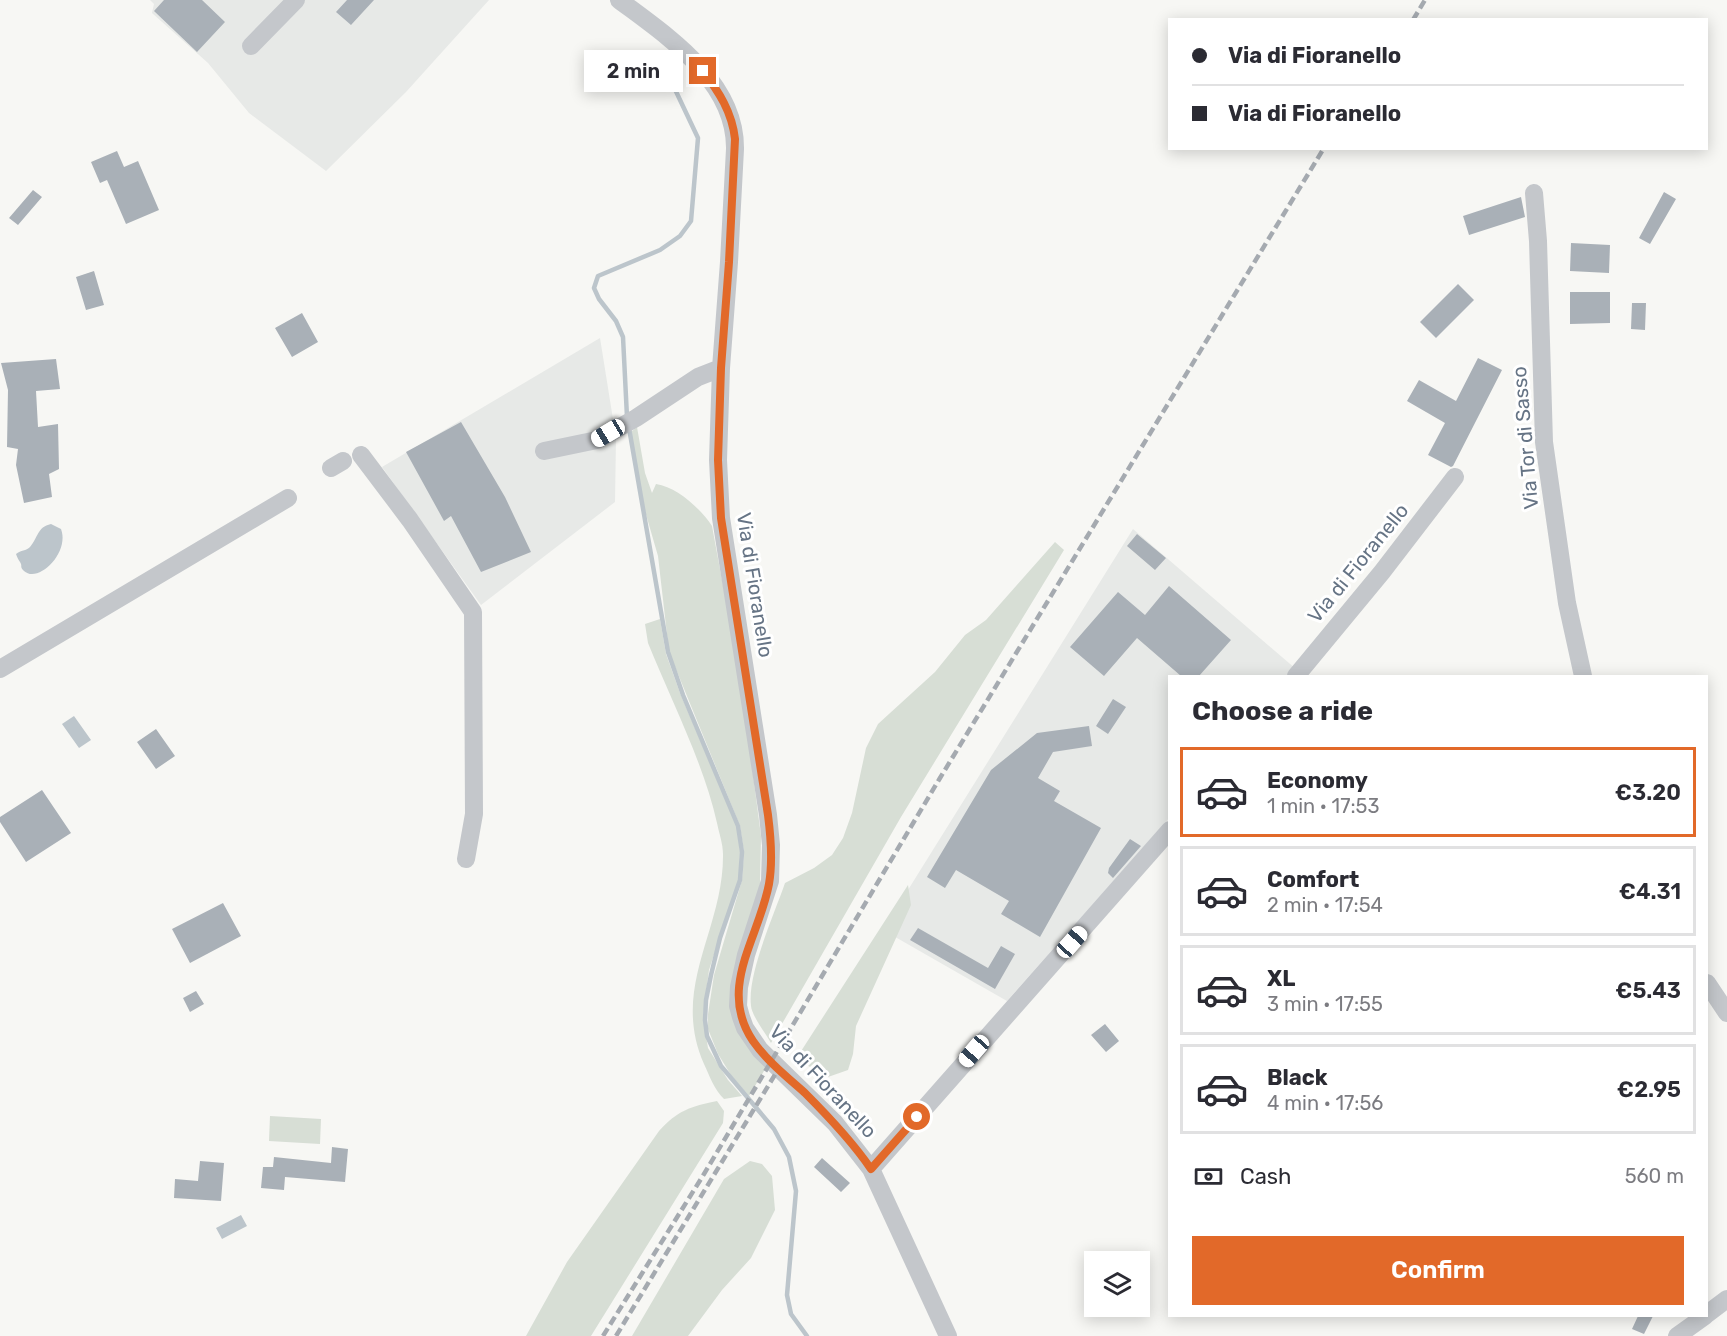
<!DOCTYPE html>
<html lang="en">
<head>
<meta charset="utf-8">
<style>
  :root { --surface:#fff; --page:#f7f7f7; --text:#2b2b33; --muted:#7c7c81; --line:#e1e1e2; --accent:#e26929 }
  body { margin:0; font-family:Rubik,sans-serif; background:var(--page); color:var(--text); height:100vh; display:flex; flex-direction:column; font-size:22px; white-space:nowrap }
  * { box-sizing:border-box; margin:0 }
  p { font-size:20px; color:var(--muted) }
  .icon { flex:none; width:33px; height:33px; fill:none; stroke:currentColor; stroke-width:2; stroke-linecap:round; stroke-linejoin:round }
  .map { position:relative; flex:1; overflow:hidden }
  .details { position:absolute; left:1168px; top:675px; width:540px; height:642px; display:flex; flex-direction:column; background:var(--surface); border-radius:0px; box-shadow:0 3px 15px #0003 }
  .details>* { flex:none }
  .hud { position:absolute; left:1168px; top:18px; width:540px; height:132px; border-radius:0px; box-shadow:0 3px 15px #0003; display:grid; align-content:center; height:132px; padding:0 24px; background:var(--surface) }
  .tools { position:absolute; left:1084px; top:1251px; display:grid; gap:12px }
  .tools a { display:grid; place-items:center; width:66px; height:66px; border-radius:0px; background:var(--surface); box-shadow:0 3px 15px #0003; font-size:30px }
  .end { position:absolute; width:27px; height:27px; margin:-14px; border:8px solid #e26929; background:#fff; box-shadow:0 0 0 3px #fff }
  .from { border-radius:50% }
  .bubble { position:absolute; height:42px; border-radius:0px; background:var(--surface); box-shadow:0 3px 15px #0003; font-size:20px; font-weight:600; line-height:42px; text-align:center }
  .car { position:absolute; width:18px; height:36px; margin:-18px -9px; border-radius:8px; box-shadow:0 0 4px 2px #0007; background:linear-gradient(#fff 24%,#345 0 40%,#fff 0 76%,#345 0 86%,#fff 0) }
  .hud b { display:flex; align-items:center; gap:21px; height:57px; font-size:22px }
  .hud b+b { border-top:2px solid var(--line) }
  .hud i { width:15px; height:15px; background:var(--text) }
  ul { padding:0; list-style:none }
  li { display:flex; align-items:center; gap:18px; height:90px; margin:0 12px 9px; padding:0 12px; border:3px solid var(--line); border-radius:0px }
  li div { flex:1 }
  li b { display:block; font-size:22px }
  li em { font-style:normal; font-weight:600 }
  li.selected { border-color:var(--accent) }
  li>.icon { width:54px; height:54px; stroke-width:1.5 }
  h2 { padding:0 24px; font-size:27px; line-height:72px }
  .pay { display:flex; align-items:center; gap:15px; height:66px; padding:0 24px; font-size:22px }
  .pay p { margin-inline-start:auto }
  .button { display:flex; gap:12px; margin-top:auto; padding:12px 24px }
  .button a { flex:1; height:69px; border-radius:0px; background:var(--accent); color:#fff; font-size:24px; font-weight:600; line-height:69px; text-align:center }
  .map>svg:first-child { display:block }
</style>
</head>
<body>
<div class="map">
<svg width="1727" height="1336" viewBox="0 0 1727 1336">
  <rect width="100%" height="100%" fill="#f7f7f4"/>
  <!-- built -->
  <path fill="#e7e9e7" d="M 150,0 L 489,0 L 406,92 L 326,171 L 249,113 L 208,63 L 152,13 L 154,4 Z
    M 600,338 L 616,438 L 615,502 L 481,605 L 382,467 Z
    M 1133,529 L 1296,669 L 1290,676 L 1170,676 L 1170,817 L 1007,1001 L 883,930 Z"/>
  <!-- green -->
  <path fill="#d7ded5" d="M 637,427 L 645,473 L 652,493 L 656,484 C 677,487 701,509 712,526 L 741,683 L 761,836 L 760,884 L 733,978 L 767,1066 L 749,1096 L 731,1075 L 718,1054 L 708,1029 L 708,1014 L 714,975 L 742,880 L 744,852 L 740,826 L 669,652 L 658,556 L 645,511 L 631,432 Z
    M 1055,542 L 1064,550 L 901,817 L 771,1043 C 766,1034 752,1016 751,1006 C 747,974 774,915 785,883 L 814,868 L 832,855 L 843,838 L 852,813 L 866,748 L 878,724 L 935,672 L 965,635 L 986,620 Z
    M 660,619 L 666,654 L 680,693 L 737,827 L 740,851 L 739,878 L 709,970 L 703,1017 L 708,1048 L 728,1080 L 742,1096 L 724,1099 C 714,1089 710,1077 704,1064 C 670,987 724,930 723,854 C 723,844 719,833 717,823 C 704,764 671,700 648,643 L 645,624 Z
    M 908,885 L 911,905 L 856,1026 L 853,1054 L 848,1070 L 828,1077 L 796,1059 Z
    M 717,1101 L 724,1111 L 723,1123 L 591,1336 L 526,1336 L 567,1262 L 659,1131 C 677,1111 691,1106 717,1101 Z
    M 270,1116 L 321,1119 L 320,1144 L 269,1141 Z
    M 750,1161 L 762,1164 L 772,1176 L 775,1210 L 751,1258 L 722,1290 L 688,1336 L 632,1336 L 724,1179 Z"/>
  <!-- water -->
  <path fill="#bcc5cb" d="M 51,524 L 61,529 C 70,553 38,584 24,571 C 19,566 23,567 20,562 C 18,559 17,557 16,554 C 21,550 26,551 30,547 C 38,538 37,527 51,524 Z
    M 74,716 L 91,740 L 79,748 L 62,724 Z
    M 241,1215 L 247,1226 L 222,1239 L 216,1228 Z"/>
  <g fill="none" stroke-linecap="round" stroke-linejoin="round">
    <!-- stream -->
    <path stroke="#bcc5cb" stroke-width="4.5" d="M 591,56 L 639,63 L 672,83 L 698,138 L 691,221 L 680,236 L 660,250 L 598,276 L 594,288 L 599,299 L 616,321 L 623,337 L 627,417
      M 629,428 L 668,652 L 683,695 L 738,826 L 742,852 L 740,880 L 720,938 L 711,975 L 706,1000 L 705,1020 L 707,1036 L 721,1066 L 774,1129 L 789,1157 L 796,1191 L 787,1295 L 791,1314 L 807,1336"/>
  </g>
  <!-- building -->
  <path fill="#a9b0b7" d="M 164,0 L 202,0 L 225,22 L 197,52 L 154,11 Z
    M 347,0 L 374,0 L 351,25 L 336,12 Z
    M 117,151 L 124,167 L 138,161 L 159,210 L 126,224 L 107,180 L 100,183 L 91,162 Z
    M 33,190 L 42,197 L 18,225 L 9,218 Z
    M 1664,192 L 1676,199 L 1650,244 L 1639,238 Z
    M 1521,197 L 1525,217 L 1469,235 L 1463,216 Z
    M 1571,243 L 1610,245 L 1609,273 L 1570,271 Z
    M 94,271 L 104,305 L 86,310 L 76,277 Z
    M 1458,284 L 1474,300 L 1436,338 L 1420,322 Z
    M 1570,292 L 1610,292 L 1610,323 L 1570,324 Z
    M 1632,303 L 1646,303 L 1645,330 L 1631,329 Z
    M 302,313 L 318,342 L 292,357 L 275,328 Z
    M 1478,358 L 1502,370 L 1453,466 L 1451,467 L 1428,455 L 1445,423 L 1407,401 L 1419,380 L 1456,401 Z
    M 56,359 L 60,389 L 36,391 L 38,427 L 58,424 L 59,469 L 49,474 L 52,497 L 24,503 L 16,465 L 18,449 L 7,447 L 8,390 L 1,363 Z
    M 461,422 L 505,497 L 531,552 L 481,572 L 451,516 L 444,521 L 406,452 Z
    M 1137,534 L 1166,558 L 1155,570 L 1127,546 Z
    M 1169,586 L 1231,640 L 1199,676 L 1181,676 L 1137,638 L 1104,676 L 1070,647 L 1118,592 L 1145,615 Z
    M 1113,699 L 1126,707 L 1108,734 L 1096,726 Z
    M 1089,726 L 1092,746 L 1053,752 L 1038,778 L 1060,791 L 1054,801 L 1101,828 L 1040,937 L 1001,914 L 1009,901 L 956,870 L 945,888 L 927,877 L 991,770 L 1037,733 Z
    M 156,729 L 175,756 L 156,769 L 137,742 Z
    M 42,790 L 71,833 L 26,862 L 0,822 L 0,817 Z
    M 1130,839 L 1141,846 L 1113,878 L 1108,873 L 1109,868 Z
    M 223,903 L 241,936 L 190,963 L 172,929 Z
    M 918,928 L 988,968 L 1001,946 L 1015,954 L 995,989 L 910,940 Z
    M 196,991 L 204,1004 L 190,1012 L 183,998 Z
    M 1105,1024 L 1119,1041 L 1106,1052 L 1091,1035 Z
    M 332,1147 L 348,1149 L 345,1182 L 285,1177 L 284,1190 L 261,1188 L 263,1167 L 273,1167 L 274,1157 L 331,1163 Z
    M 822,1158 L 850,1183 L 841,1192 L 814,1167 Z
    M 200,1161 L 224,1163 L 221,1201 L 174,1198 L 175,1179 L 198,1181 Z
    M 1638,1316 L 1653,1316 L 1644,1334 L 1632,1329 Z"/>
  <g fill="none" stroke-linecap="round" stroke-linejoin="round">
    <!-- minor -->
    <path stroke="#c4c7cb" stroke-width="18" d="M 619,0 C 667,36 736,81 735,149 L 729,262 L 721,368 L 718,460 L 721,518 L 768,815 L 771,845 L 770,881 L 746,955 L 739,987 L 738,1006 L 741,1017 L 745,1028 L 760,1050 L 835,1123 L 871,1169 L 948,1336
      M 251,46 L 296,0
      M 1534,193 L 1538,241 L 1544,442 L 1567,603 L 1583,676
      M 544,451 L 597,440 L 636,418 L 698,377 L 721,368
      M 361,455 L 410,520 L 473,612 L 474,814 L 466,859
      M 331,468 L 343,461
      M 0,669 L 288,498
      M 1296,676 L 1382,572 L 1455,477
      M 1707,983 L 1727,1013
      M 871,1169 L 1170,830
      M 1707,1314 L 1727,1299
      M 1677,1336 L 1705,1316"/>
    <!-- rail -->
    <path stroke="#a5aab0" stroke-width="4.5" stroke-dasharray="9 4.5" stroke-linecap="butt" d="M 1413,20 L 1425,0
      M 603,1336 L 704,1174 L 940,778 L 1324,148
      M 616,1336 L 776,1073"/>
  </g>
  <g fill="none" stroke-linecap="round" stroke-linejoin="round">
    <!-- route -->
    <path stroke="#e26929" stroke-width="8" d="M 703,71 C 719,92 732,112 735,139 L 729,262 L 721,368 L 718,460 L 721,518 L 768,815 C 771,838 773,861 769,884 C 759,938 717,988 753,1041 C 767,1061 787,1077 805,1093 C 829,1117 852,1141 871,1169 L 917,1117"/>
  </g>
  <g text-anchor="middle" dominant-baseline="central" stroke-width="6" stroke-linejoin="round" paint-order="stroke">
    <!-- street labels -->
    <g font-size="20" fill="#667485" stroke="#fff">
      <text transform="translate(1525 438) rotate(-95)">Via Tor di Sasso</text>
      <text transform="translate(1358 563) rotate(-51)">Via di Fioranello</text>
      <text transform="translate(755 585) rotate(81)">Via di Fioranello</text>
      <text transform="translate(823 1081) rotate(47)">Via di Fioranello</text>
    </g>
  </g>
</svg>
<div class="tools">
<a><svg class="icon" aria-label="layers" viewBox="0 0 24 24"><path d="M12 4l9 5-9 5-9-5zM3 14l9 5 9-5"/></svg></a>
</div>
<i class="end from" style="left:917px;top:1117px"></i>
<i class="end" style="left:703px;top:71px"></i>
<div class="bubble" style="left:584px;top:50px;width:99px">2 min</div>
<i class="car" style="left:608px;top:433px;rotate:239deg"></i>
<i class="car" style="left:1072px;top:942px;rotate:42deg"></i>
<i class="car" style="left:974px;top:1051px;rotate:221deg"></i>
<div class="hud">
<b><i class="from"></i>Via di Fioranello</b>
<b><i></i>Via di Fioranello</b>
</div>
<section class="details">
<h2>Choose a ride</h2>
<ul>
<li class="selected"><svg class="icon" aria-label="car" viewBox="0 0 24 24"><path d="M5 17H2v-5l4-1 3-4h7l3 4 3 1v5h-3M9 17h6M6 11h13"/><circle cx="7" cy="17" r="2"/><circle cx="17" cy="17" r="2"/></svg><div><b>Economy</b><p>1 min · 17:53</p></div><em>€3.20</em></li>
<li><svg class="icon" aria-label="car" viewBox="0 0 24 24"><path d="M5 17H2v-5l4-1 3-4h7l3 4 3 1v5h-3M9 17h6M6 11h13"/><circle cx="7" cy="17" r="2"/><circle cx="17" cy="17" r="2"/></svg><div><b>Comfort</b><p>2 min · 17:54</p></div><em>€4.31</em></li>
<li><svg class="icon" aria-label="car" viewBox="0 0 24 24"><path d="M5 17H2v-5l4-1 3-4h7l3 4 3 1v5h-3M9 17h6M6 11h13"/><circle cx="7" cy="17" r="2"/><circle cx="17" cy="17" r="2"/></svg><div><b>XL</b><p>3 min · 17:55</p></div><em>€5.43</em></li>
<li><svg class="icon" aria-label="car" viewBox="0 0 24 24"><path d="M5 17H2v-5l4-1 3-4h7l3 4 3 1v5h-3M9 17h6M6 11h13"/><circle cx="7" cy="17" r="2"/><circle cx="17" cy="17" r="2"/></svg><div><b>Black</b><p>4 min · 17:56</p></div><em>€2.95</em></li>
</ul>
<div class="pay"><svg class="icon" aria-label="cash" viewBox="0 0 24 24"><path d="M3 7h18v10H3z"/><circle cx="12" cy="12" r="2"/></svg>Cash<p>560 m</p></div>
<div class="button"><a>Confirm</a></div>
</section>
</div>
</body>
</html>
